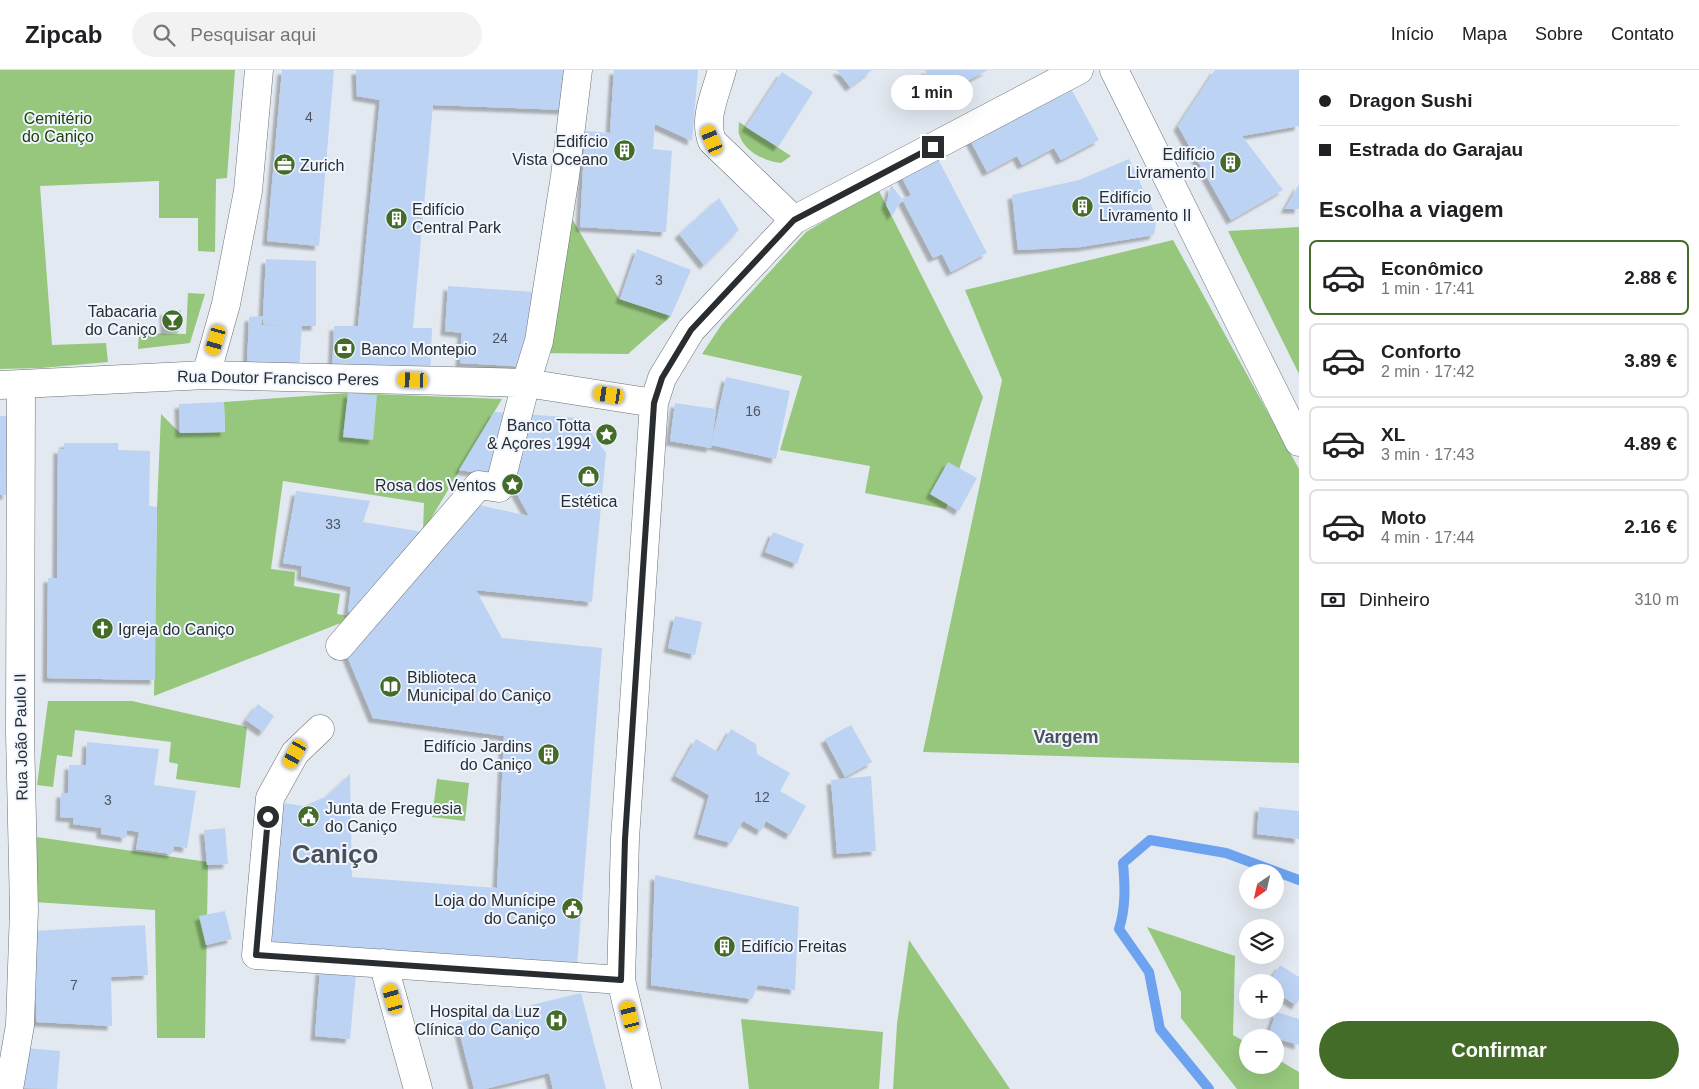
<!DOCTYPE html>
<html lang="pt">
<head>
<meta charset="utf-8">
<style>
  :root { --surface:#fff; --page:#f2f2f2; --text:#202124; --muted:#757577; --line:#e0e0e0; --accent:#426c28 }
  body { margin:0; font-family:Arial,sans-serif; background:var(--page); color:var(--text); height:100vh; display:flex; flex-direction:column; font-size:19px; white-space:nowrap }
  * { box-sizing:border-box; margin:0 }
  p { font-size:16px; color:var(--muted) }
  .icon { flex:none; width:28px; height:28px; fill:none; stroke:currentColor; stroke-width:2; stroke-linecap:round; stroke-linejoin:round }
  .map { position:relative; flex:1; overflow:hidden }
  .panel { display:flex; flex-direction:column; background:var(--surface); width:400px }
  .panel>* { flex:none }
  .guide { display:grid; align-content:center; height:110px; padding:0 20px; background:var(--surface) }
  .needle { width:32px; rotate:214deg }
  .buttons { position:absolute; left:1239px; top:794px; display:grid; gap:10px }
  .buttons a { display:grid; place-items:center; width:45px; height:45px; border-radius:50%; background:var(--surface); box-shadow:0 5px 20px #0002; font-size:25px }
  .end { position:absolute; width:22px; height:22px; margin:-11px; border:6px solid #2a2d30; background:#fff; box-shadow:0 0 0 2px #fff }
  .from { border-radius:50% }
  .bubble { position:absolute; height:35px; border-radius:18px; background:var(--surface); box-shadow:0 5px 20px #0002; font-size:16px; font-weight:700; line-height:35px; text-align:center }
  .car { position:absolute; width:15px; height:30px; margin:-15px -8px; border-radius:6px; box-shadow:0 0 4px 1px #0007; background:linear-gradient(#f5c518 24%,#345 0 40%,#f5c518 0 76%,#345 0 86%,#f5c518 0) }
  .guide b { display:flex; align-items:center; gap:18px; height:48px; font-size:19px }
  .guide b+b { border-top:1px solid var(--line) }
  .guide i { width:12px; height:12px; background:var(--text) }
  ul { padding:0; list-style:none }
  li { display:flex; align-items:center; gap:15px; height:75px; margin:0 10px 8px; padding:0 10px; border:2px solid var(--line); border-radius:8px }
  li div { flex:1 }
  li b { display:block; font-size:19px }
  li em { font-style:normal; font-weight:700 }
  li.selected { border-color:var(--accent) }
  li>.icon { width:45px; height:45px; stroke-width:1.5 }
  h2 { padding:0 20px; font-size:22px; line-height:60px }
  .pay { display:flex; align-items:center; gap:12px; height:55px; padding:0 20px; font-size:19px }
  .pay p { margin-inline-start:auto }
  .primary-button { display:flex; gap:10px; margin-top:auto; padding:10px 20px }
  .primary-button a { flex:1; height:58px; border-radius:30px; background:var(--accent); color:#fff; font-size:20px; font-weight:700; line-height:58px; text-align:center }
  header { display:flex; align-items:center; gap:30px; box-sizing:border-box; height:70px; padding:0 25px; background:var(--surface); border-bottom:1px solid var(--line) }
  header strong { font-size:24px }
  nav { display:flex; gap:28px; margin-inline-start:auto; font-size:18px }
  .search { width:350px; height:45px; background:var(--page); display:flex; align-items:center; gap:12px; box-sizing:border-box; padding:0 18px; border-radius:28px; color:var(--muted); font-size:19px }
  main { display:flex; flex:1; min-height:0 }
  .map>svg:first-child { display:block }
</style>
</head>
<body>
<header>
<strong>Zipcab</strong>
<div class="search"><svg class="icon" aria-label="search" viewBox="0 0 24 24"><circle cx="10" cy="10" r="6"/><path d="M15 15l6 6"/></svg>Pesquisar aqui</div>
<nav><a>Início</a><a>Mapa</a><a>Sobre</a><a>Contato</a></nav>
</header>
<main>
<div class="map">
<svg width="1299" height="1019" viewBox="0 0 1299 1019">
  <defs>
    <filter id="shadow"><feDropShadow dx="-4.5" dy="4.5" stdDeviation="1" flood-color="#0004"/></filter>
  </defs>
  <rect width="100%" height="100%" fill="#e3e9f1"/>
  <!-- green -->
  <path fill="#97c77d" d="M 0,0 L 235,0 L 227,108 L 216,109 L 215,182 L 198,181 L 198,148 L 159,148 L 159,111 L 40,116 L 52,275 L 106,273 L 108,292 L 41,298 L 0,299 Z
    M 739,52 L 791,86 L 781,93 C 765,91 744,82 739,64 C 738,61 739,56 739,52 Z
    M 878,119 L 983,327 L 946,439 L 865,423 L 870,396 L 780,380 L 802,306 L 702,284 L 722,254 L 806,162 Z
    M 561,130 L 619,229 L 671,246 L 628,284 L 535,283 Z
    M 1299,157 L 1299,304 L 1228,161 Z
    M 1173,170 L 1299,399 L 1299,693 L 923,682 L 1002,310 L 965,220 Z
    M 188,223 L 205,224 L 190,273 L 138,279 L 139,263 L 186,264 Z
    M 348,323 L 502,329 L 423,462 L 424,433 L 283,411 L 271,499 L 295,502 L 294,516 L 340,524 L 337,544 L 356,547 L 154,626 L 157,437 L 161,344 L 180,363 L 225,362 L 224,332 Z
    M 48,631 L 132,631 L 247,657 L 240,718 L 176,709 L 178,694 L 169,692 L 171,672 L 75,660 L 72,687 L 57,685 L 53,717 L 37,715 Z
    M 437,709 L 469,713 L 465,751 L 432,747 Z
    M 30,766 L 208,792 L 205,968 L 157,968 L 155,840 L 34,832 Z
    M 1147,857 L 1235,886 L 1233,965 L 1247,973 L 1248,995 L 1275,995 L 1275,988 L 1299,1002 L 1299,1019 L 1237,1019 L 1181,948 L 1181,922 Z
    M 909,870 L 1010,1019 L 893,1019 L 897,954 Z
    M 741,949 L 883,962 L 879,1019 L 749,1019 Z"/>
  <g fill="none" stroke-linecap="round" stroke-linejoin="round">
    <!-- stream -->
    <path stroke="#6ca2ef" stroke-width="10" d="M 1209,1019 L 1160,959 L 1149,902 L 1119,859 C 1126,837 1125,816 1123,793 L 1150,770 L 1226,783 L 1299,810"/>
  </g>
  <!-- building -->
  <path fill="#bdd3f3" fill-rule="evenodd" filter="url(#shadow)" d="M 282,0 L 334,0 L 319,176 L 267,171 Z
    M 356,0 L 566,0 L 564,40 L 433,35 L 413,258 L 432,258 L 430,308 L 332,306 L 334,256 L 358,256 L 380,30 L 357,26 Z
    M 614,0 L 698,0 L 692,71 L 655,54 L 653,79 L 672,81 L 666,162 L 580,157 L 585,61 L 610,63 Z
    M 837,0 L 872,0 L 850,17 Z
    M 925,0 L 988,0 L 939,26 Z
    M 1215,0 L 1299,0 L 1299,56 L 1242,66 L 1283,120 L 1231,150 L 1178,56 Z
    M 782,2 L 813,22 L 778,77 L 746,57 Z
    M 1068,13 L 1099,70 L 1061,90 L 1054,78 L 1022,95 L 1017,86 L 987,102 L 968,66 Z
    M 936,85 L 987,183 L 951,202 L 942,184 L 933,188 L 902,129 L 911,125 L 900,104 Z
    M 1129,89 L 1157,148 L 1154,165 L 1081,177 L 1018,180 L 1012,125 L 1079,110 Z
    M 1299,114 L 1299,139 L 1285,139 Z
    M 891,115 L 902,129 L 892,146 L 886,135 Z
    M 719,128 L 739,160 L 704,195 L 679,164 Z
    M 637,179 L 691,200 L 671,246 L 620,229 Z
    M 266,189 L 316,191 L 316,256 L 302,256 L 299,299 L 247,297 L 249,247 L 263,246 ZM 263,246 L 263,254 L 288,256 L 261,255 Z
    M 448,216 L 535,222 L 530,297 L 460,293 L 462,263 L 445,261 Z
    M 181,240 L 182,259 L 165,260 L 164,241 Z
    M 726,307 L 790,321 L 776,389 L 711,375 Z
    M 348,323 L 377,325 L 373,370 L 343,367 Z
    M 224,332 L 225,362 L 180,363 L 179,334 Z
    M 675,333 L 716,339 L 711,378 L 670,371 Z
    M 494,342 L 580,348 L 606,383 L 592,532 L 476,520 L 502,568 L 602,578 L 577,896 L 268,873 L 283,733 L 304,736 L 327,726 L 350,704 L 352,807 L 497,818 L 504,666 L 373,648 L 345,581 L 474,434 L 529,446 L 512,415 L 522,409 L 459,400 Z
    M 0,346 L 7,346 L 7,425 L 0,425 Z
    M 64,373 L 118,373 L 118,380 L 150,381 L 149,436 L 157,437 L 155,610 L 47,608 L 48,508 L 57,508 L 58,379 L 64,379 Z
    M 948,392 L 977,408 L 959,441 L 930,424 Z
    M 296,421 L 370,431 L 363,452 L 423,462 L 356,547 L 348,541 L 351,517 L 301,506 L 302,496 L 283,493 Z
    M 773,462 L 804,474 L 797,494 L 765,482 Z
    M 675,546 L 702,552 L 695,585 L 668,578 Z
    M 258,634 L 274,646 L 263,662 L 246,650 Z
    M 851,655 L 872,692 L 845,707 L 825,669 Z
    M 731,659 L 756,674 L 757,684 L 790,703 L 780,721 L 806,736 L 790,765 L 766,751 L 761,761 L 743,751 L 731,773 L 698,764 L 709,725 L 675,706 L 696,669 L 718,682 Z
    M 87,672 L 159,679 L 154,715 L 196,721 L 187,778 L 174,776 L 172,784 L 136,779 L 139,762 L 127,760 L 126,768 L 101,764 L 101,758 L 73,754 L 74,748 L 60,747 L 61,723 L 68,723 L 69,695 L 86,695 Z
    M 871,706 L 876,781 L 837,784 L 831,710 Z
    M 1259,737 L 1299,741 L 1299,769 L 1257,764 Z
    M 225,758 L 228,794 L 207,795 L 204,760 Z
    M 655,805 L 799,837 L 795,920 L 758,915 L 752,929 L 651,915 Z
    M 225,841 L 232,869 L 206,875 L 199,846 Z
    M 145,855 L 148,905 L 111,907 L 112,956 L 37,952 L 32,861 Z
    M 1280,895 L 1299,907 L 1299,930 L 1296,935 L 1275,922 L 1275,912 L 1269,912 Z
    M 320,900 L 356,903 L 350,969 L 315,966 Z
    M 581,923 L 606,1019 L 553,1019 L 549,1003 L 485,1019 L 474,1019 L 457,953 Z
    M 1276,942 L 1299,949 L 1299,975 L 1268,966 Z
    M 26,978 L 60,981 L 57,1019 L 23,1018 Z"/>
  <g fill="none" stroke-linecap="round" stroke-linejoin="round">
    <defs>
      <path id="minor" d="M 722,0 C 716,23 703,48 712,71 L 794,150
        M 1114,0 L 1299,372
        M 206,305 L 226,234 L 248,121 L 259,0
        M 0,315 L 206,305 L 526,313 L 654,333
        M 340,576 L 479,415 L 499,418 L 526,313 L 539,271 L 565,106 L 578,0
        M 320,659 L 295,683 L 270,728 L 256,885 L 621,910
        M 383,893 L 418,1019
        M 9,1019 L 20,955 L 24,840 L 20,663 L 21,315
        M 647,1019 L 621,910 L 625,769 L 654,333 L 662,308 L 691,260 L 794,150 L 1079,0"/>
    </defs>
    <!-- minor casing -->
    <use href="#minor" stroke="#6c7178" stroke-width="29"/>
    <!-- minor -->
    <use href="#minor" stroke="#fff" stroke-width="28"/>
  </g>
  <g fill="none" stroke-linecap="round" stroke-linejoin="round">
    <!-- route -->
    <path stroke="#2a2d30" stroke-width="6" d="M 268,747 L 256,885 L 621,910 L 625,769 L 654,333 L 662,308 L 691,260 L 794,150 L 933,77"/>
  </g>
  <!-- icons -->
  <defs>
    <symbol id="building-disc" viewBox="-11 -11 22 22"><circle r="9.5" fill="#426c28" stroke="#f0f6ff"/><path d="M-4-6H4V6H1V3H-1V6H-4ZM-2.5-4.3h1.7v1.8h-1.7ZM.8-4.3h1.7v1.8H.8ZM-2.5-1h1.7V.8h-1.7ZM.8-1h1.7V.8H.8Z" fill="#fff"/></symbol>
    <symbol id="office-disc" viewBox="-11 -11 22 22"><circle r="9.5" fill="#426c28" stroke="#f0f6ff"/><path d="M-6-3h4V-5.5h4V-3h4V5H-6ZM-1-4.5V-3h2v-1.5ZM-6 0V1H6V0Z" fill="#fff"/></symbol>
    <symbol id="bar-disc" viewBox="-11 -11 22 22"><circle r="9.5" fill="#426c28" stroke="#f0f6ff"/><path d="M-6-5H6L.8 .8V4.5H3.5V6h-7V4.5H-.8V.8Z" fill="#fff"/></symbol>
    <symbol id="bank-disc" viewBox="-11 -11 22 22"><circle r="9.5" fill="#426c28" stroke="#f0f6ff"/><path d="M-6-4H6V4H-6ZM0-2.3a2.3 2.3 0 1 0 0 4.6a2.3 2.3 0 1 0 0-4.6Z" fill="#fff"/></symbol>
    <symbol id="sight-disc" viewBox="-11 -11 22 22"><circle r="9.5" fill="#426c28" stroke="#f0f6ff"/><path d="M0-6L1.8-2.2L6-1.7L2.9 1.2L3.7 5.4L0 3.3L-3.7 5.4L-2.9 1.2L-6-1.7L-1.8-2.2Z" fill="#fff"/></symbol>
    <symbol id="shop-disc" viewBox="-11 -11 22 22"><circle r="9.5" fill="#426c28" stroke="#f0f6ff"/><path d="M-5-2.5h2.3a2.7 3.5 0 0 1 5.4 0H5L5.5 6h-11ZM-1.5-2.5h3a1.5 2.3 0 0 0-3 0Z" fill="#fff"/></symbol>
    <symbol id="church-disc" viewBox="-11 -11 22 22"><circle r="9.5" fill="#426c28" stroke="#f0f6ff"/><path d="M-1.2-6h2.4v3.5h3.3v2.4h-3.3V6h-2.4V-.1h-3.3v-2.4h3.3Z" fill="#fff"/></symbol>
    <symbol id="library-disc" viewBox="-11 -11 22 22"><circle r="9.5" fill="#426c28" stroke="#f0f6ff"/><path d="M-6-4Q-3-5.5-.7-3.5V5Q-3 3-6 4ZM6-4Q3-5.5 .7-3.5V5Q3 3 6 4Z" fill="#fff"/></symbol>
    <symbol id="civic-disc" viewBox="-11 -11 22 22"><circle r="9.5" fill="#426c28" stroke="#f0f6ff"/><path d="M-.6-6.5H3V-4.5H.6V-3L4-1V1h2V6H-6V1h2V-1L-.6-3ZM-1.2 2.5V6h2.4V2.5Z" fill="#fff"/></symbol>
    <symbol id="hospital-disc" viewBox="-11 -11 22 22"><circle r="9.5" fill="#426c28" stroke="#f0f6ff"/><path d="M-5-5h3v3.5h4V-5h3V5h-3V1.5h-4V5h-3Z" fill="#fff"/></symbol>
  </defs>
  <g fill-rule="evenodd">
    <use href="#building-disc" x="612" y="68" width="25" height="25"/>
    <use href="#building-disc" x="1218" y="80" width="25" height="25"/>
    <use href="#office-disc" x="272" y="82" width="25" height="25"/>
    <use href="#building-disc" x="1070" y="124" width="25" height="25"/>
    <use href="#building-disc" x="384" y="136" width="25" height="25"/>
    <use href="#bar-disc" x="160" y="238" width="25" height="25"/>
    <use href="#bank-disc" x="332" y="266" width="25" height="25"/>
    <use href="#sight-disc" x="594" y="352" width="25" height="25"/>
    <use href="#shop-disc" x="576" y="394" width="25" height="25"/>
    <use href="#sight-disc" x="500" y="402" width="25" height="25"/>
    <use href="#church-disc" x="90" y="546" width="25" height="25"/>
    <use href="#library-disc" x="378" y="604" width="25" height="25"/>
    <use href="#building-disc" x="536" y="672" width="25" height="25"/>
    <use href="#civic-disc" x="296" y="734" width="25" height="25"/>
    <use href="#civic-disc" x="560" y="826" width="25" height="25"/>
    <use href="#building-disc" x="712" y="864" width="25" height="25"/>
    <use href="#hospital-disc" x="544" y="938" width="25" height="25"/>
  </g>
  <g text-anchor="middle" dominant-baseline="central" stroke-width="4" stroke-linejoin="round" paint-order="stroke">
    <!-- number labels -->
    <g font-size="14" fill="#4f5661">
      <text x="309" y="47">4</text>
      <text x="659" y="210">3</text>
      <text x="500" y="268">24</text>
      <text x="753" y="341">16</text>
      <text x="333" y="454">33</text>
      <text x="762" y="727">12</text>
      <text x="108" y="730">3</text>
      <text x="74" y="915">7</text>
    </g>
    <!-- park labels -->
    <g font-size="16" fill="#1e4003" stroke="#f0f6ff">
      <text x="58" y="48">Cemitério<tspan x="58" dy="18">do Caniço</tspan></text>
    </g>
    <!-- poi labels -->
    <g font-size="16" fill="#2a2d30" stroke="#f0f6ff" text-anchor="end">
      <text x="608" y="71">Edifício<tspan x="608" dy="18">Vista Oceano</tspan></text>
      <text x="1215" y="84">Edifício<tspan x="1215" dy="18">Livramento I</tspan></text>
      <text x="300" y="95" text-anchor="start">Zurich</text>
      <text x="1099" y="127" text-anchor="start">Edifício<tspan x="1099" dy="18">Livramento II</tspan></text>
      <text x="412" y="139" text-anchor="start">Edifício<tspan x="412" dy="18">Central Park</tspan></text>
      <text x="157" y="241">Tabacaria<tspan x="157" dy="18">do Caniço</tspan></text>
      <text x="361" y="279" text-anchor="start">Banco Montepio</text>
      <text x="591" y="355">Banco Totta<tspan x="591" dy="18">&amp; Açores 1994</tspan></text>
      <text x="496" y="415">Rosa dos Ventos</text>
      <text x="589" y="431" text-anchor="middle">Estética</text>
      <text x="118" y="559" text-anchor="start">Igreja do Caniço</text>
      <text x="407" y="607" text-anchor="start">Biblioteca<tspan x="407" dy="18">Municipal do Caniço</tspan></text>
      <text x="532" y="676">Edifício Jardins<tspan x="532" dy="18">do Caniço</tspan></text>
      <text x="325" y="738" text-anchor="start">Junta de Freguesia<tspan x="325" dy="18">do Caniço</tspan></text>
      <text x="556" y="830">Loja do Munícipe<tspan x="556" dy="18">do Caniço</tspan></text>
      <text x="741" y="876" text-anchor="start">Edifício Freitas</text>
      <text x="540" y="941">Hospital da Luz<tspan x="540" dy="18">Clínica do Caniço</tspan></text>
    </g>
    <!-- street labels -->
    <g font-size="16" fill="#2a2d30" stroke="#f0f6ff">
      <text transform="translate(278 308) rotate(1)">Rua Doutor Francisco Peres</text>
      <text transform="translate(21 667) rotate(-91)">Rua João Paulo II</text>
    </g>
    <!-- neighbourhood labels -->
    <g font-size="18" font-weight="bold" fill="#4c5058" stroke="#f0f6ff">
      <text x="1066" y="667">Vargem</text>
    </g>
    <!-- town labels -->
    <g font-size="26" font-weight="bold" fill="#4c5058" stroke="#f0f6ff">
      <text x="335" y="784">Caniço</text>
    </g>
  </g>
</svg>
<div class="buttons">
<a><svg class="needle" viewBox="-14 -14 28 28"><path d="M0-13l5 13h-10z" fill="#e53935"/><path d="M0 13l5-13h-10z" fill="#757577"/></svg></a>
<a><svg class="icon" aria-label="layers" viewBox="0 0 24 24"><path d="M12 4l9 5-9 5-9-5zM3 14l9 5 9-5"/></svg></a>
<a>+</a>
<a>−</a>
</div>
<i class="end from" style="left:268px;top:747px"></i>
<i class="end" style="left:933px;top:77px"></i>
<div class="bubble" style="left:891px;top:5px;width:82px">1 min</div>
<i class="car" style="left:712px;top:70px;rotate:337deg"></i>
<i class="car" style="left:216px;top:270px;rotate:196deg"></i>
<i class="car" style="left:413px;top:310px;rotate:272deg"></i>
<i class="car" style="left:609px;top:325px;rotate:279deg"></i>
<i class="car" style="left:295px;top:684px;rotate:209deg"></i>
<i class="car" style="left:393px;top:929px;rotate:344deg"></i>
<i class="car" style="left:630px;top:946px;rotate:346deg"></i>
</div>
<section class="panel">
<div class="guide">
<b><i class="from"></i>Dragon Sushi</b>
<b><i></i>Estrada do Garajau</b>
</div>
<h2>Escolha a viagem</h2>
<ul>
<li class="selected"><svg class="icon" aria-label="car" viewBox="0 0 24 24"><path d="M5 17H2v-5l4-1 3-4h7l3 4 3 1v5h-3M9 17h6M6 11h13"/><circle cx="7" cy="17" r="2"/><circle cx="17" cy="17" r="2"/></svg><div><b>Econômico</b><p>1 min · 17:41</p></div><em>2.88 €</em></li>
<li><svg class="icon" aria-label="car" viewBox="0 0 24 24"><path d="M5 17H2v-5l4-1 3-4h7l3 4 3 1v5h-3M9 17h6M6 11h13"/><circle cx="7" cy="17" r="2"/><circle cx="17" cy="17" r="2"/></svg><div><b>Conforto</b><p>2 min · 17:42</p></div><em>3.89 €</em></li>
<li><svg class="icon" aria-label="car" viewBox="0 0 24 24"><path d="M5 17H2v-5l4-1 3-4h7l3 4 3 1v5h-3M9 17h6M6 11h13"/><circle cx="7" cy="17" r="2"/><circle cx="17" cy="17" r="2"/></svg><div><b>XL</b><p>3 min · 17:43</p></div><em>4.89 €</em></li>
<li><svg class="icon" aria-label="car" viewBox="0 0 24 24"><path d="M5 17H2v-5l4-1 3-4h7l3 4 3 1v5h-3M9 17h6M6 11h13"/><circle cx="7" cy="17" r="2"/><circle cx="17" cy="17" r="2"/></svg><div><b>Moto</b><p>4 min · 17:44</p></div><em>2.16 €</em></li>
</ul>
<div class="pay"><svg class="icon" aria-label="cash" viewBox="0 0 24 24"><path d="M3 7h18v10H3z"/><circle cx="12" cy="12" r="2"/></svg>Dinheiro<p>310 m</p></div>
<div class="primary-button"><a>Confirmar</a></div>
</section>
</main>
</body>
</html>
